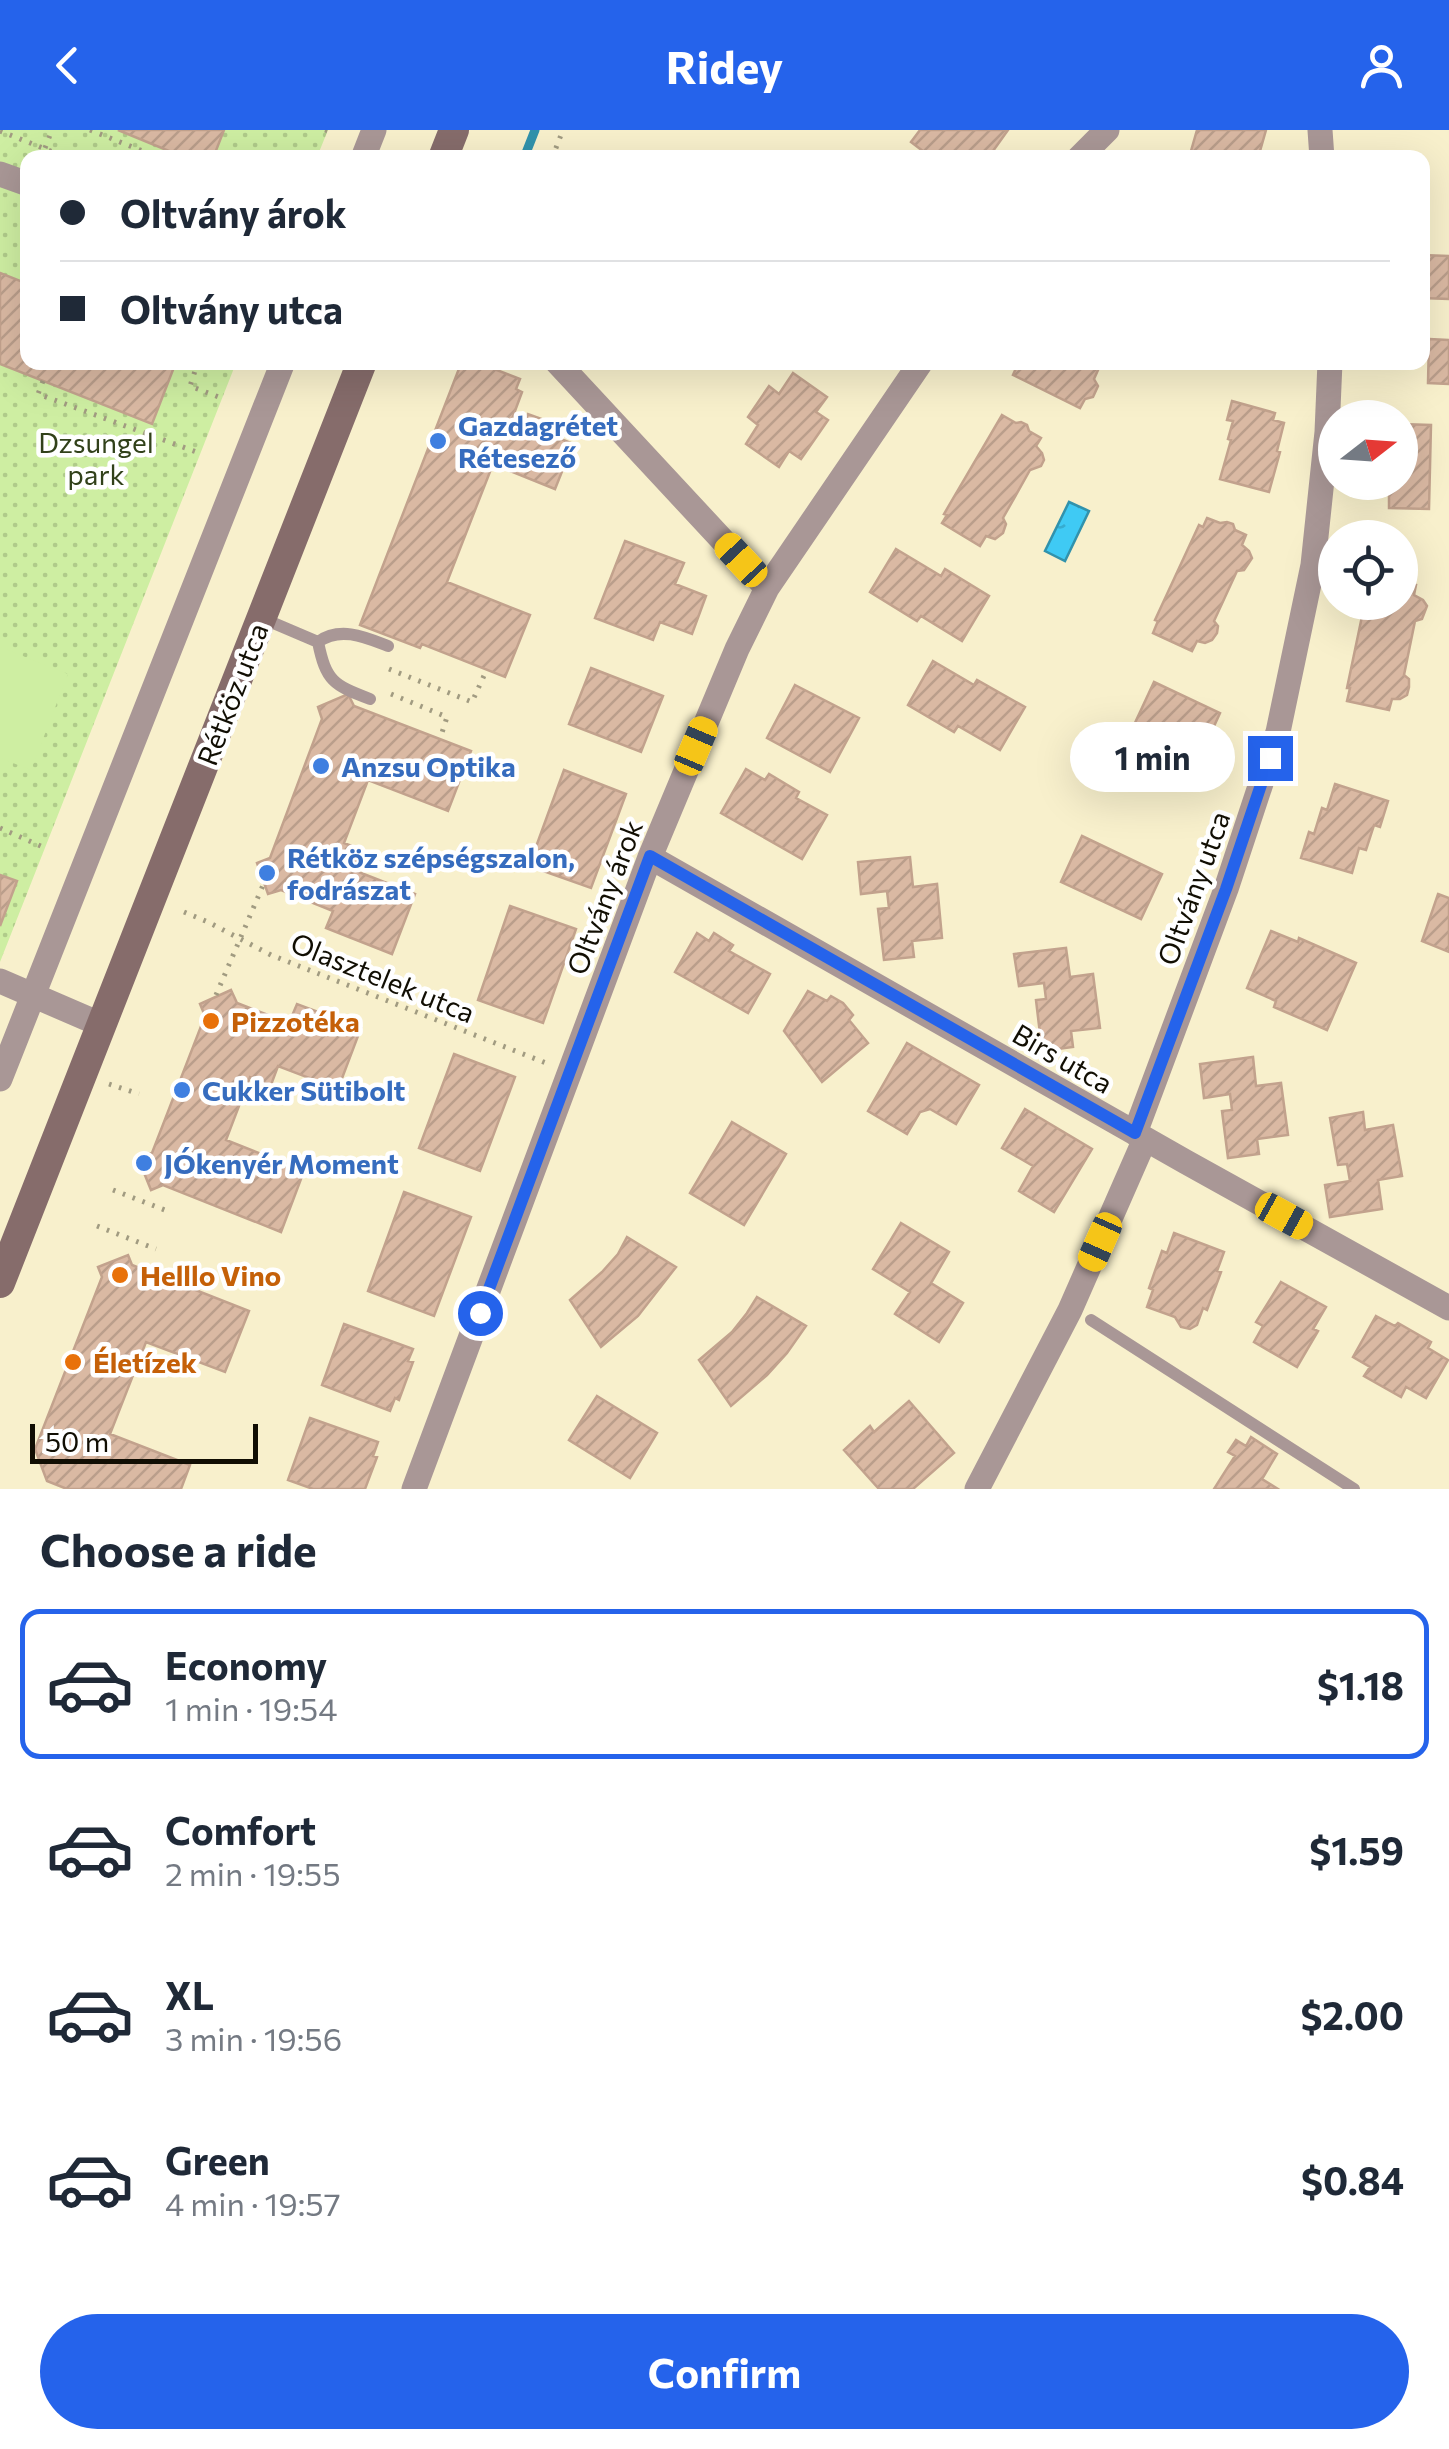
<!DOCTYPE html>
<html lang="en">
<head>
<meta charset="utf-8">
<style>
  :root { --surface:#fff; --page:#f2f2f3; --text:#1f2937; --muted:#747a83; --line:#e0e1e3; --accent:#2563eb }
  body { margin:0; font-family:Commissioner,sans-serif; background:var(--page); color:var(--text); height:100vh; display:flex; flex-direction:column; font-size:38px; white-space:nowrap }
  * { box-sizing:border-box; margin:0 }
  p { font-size:32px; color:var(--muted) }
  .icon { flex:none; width:55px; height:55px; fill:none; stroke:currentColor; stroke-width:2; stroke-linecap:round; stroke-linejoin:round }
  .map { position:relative; height:1359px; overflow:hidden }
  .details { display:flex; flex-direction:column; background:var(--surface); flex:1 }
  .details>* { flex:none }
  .top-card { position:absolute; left:20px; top:20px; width:1410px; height:220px; border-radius:20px; box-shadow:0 10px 40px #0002; display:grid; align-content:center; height:220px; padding:0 40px; background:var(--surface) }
  .needle { width:65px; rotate:73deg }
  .buttons { position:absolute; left:1318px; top:270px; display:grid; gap:20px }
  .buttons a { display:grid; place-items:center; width:100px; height:100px; border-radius:50%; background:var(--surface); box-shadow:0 10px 40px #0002; font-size:50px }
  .scale { position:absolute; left:30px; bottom:25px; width:228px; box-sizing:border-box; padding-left:10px; border:5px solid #110e03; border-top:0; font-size:28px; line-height:35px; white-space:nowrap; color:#110e03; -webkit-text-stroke:8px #fff; paint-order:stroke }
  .end { position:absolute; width:45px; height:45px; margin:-22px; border:12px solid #2563eb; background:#fff; box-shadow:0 0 0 5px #fff }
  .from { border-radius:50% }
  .bubble { position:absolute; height:70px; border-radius:35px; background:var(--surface); box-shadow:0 10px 40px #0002; font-size:32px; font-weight:700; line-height:70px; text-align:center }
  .car { position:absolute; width:30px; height:60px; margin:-30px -15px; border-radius:12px; box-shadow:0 0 8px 2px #0007; background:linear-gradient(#f5c518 24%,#345 0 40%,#f5c518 0 76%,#345 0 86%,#f5c518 0) }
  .top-card b { display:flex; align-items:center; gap:35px; height:95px; font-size:38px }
  .top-card b+b { border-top:2px solid var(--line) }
  .top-card i { width:25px; height:25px; background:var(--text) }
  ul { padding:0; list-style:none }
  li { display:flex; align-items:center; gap:30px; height:150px; margin:0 20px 15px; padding:0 20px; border:5px solid transparent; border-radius:20px }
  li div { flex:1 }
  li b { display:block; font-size:38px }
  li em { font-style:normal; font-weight:700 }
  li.selected { border-color:var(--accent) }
  li>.icon { width:90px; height:90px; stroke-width:1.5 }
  h2 { padding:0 40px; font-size:45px; line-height:120px }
  .cta { display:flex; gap:20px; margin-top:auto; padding:20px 40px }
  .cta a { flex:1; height:115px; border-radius:60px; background:var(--accent); color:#fff; font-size:40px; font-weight:700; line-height:115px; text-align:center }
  header { display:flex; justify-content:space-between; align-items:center; height:130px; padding:0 40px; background:var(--accent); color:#fff; font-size:45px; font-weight:700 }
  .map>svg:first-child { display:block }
</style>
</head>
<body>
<header><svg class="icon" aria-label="back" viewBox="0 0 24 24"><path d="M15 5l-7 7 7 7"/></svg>Ridey<svg class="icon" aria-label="person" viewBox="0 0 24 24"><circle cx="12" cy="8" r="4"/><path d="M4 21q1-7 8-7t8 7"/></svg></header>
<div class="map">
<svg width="1449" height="1359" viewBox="0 0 1449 1359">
  <defs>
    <pattern id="park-dots" width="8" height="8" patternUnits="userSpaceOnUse" patternTransform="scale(2.5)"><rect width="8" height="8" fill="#ceeea2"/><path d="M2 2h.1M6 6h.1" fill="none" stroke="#b0cb8a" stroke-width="1.8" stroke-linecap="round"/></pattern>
    <pattern id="water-ripples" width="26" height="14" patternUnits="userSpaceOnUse" patternTransform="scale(2.5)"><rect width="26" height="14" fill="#3fcaf4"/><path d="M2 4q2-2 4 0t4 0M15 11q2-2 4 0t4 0" fill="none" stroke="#36acd0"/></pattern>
    <pattern id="building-hatch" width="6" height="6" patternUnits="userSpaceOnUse" patternTransform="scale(2.5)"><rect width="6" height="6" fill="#dab9a3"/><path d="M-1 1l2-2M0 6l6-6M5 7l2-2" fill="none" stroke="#ba9e8b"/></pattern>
  </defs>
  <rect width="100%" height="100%" fill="#f8f0cc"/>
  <!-- park -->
  <path fill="url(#park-dots)" d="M 0,0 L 328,0 L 317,27 L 28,28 L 28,232 L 236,233 L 0,832 Z"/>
  <!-- pitch -->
  <path fill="#ceeea2" d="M 0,517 L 68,544 L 31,640 L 0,628 Z"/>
  <!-- water -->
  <path fill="url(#water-ripples)" stroke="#3192ac" stroke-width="2.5" d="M 1069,372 L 1089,381 L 1065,431 L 1045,421 Z"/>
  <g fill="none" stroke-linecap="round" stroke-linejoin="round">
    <!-- stream -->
    <path stroke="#3192ac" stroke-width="9" d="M 524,28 L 535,0"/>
  </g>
  <!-- building -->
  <path fill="url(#building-hatch)" stroke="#c2a28d" stroke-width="2.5" d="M 118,0 L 224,0 L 215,23 L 226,28 L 173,28 L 174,23 Z
    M 920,0 L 1008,0 L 988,28 L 932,28 L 911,12 Z
    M 1197,0 L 1266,0 L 1258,28 L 1189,28 Z
    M 1422,125 L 1449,126 L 1449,169 L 1422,168 Z
    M 0,143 L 28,154 L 28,232 L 176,232 L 152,294 L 0,234 Z
    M 1429,209 L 1449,210 L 1449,254 L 1428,253 Z
    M 469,232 L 476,232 L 520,249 L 516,259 L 522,262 L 512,289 L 524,294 L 528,284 L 558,295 L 554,306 L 573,314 L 555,359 L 493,334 L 447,452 L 530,485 L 505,547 L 422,514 L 420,518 L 360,495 L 460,236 L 466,238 Z
    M 1013,232 L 1083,232 L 1098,240 L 1094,249 L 1098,256 L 1093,267 L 1085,269 L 1080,278 L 1013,245 L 1017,236 Z
    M 793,243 L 827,267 L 816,282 L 828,290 L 801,329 L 789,321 L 779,337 L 746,314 L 758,295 L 748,287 L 769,256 L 779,264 Z
    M 1232,271 L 1275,283 L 1273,290 L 1284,293 L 1277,321 L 1280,322 L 1269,362 L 1220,349 L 1231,310 L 1228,309 L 1233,291 L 1227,290 Z
    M 1002,285 L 1016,293 L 1021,292 L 1027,295 L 1029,301 L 1041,308 L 1036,316 L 1042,323 L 1044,330 L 1041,336 L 1030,340 L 1003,388 L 1006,394 L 1003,403 L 995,409 L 986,406 L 980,416 L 942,393 L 947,385 L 944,384 Z
    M 1400,294 L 1431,295 L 1429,379 L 1389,378 L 1389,352 L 1400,352 Z
    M 1207,388 L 1220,393 L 1227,392 L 1233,394 L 1235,400 L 1246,405 L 1242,415 L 1249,421 L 1252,428 L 1244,440 L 1237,441 L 1214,491 L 1218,496 L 1217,503 L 1212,510 L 1205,513 L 1197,511 L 1192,521 L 1153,503 L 1158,491 L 1155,490 L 1199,395 L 1203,397 Z
    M 625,411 L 684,433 L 675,454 L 706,466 L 692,504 L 660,492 L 653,510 L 595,488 Z
    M 896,419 L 941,446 L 945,439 L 989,466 L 962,511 L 921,486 L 917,491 L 870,462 Z
    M 1400,446 L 1404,452 L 1416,455 L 1414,465 L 1423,470 L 1427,476 L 1422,489 L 1415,491 L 1404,545 L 1409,549 L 1409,557 L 1407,565 L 1400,569 L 1392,569 L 1389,580 L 1347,571 L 1350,558 L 1347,558 L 1365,472 L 1400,472 Z
    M 933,531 L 974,555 L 977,550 L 1025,577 L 1000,620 L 958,596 L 954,602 L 908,575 Z
    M 591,538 L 663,566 L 641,622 L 569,594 Z
    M 1154,552 L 1220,583 L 1194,640 L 1128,608 Z
    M 795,555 L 859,588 L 830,642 L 767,608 Z
    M 348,564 L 354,576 L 471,621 L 448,681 L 368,650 L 344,713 L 364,721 L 356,741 L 415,764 L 392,824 L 326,798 L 333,781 L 281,760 L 268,764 L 257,733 L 270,728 L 322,589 L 318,577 Z
    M 746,639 L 765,650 L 769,644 L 799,662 L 796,668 L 827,685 L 802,729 L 721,683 Z
    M 564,640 L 626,664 L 591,758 L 529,736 Z
    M 1335,654 L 1388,671 L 1380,697 L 1374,695 L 1366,720 L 1359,718 L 1352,743 L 1301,728 L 1309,702 L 1314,704 L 1322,678 L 1327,680 Z
    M 1082,706 L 1162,744 L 1141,789 L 1061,752 Z
    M 910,727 L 913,757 L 937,754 L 942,808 L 912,811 L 914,827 L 884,830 L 878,779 L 889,778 L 887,761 L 861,764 L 858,732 Z
    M 0,745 L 17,751 L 0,796 Z
    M 1438,764 L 1449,768 L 1449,822 L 1422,811 Z
    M 510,776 L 576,799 L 543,893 L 478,870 Z
    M 1271,801 L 1298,812 L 1299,808 L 1356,833 L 1327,900 L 1274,877 L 1276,871 L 1247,858 Z
    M 697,803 L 709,811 L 714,803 L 733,815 L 729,821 L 770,844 L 748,883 L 675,842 Z
    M 1066,818 L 1070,847 L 1093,844 L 1100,898 L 1071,901 L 1073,917 L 1042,921 L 1036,870 L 1046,869 L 1044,853 L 1019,856 L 1014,824 Z
    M 231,860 L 237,873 L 289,893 L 297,874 L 361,898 L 338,959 L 278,936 L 271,955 L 250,947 L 226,1010 L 304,1041 L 281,1102 L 163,1055 L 151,1060 L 138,1028 L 152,1023 L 205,886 L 200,874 Z
    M 808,861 L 827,871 L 831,866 L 843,873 L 853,885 L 849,890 L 868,913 L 822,952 L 784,901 Z
    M 907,913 L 979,955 L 956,994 L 930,979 L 920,982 L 907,1004 L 868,981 Z
    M 454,924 L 515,947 L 480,1041 L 419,1018 Z
    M 1253,927 L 1256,956 L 1281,953 L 1288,1005 L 1257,1009 L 1259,1024 L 1228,1028 L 1222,981 L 1232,980 L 1230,964 L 1204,968 L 1200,934 Z
    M 1025,979 L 1092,1019 L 1054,1082 L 1019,1061 L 1033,1036 L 1002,1018 Z
    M 1363,982 L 1365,1000 L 1393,995 L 1402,1046 L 1378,1050 L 1382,1079 L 1330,1087 L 1325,1055 L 1350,1051 L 1347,1034 L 1338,1035 L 1330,988 Z
    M 732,992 L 786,1024 L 744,1095 L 690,1063 Z
    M 404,1062 L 471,1087 L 434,1186 L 368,1161 Z
    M 901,1093 L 949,1122 L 931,1153 L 963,1173 L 939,1212 L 895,1184 L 910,1162 L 873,1139 Z
    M 1174,1103 L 1224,1122 L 1217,1141 L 1221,1142 L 1207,1180 L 1203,1178 L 1197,1195 L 1190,1199 L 1181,1197 L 1175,1187 L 1147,1177 L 1153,1160 L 1149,1158 L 1162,1121 L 1167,1123 Z
    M 627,1107 L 676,1137 L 638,1186 L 601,1217 L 570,1170 L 602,1142 L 618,1124 Z
    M 128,1125 L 132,1135 L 249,1181 L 225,1242 L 146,1212 L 110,1304 L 190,1335 L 181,1359 L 67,1359 L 47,1351 L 35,1319 L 102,1147 L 98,1137 Z
    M 1281,1152 L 1326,1177 L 1313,1199 L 1318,1201 L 1297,1237 L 1254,1212 L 1263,1196 L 1256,1192 Z
    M 757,1167 L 806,1196 L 787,1223 L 767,1245 L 731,1276 L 699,1230 L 732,1202 L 747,1183 Z
    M 1376,1186 L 1395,1196 L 1398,1193 L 1431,1212 L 1428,1218 L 1448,1230 L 1426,1268 L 1406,1257 L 1401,1267 L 1364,1246 L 1370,1237 L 1353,1227 Z
    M 344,1194 L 413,1219 L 408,1231 L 413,1232 L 399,1270 L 395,1268 L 390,1281 L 322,1255 Z
    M 597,1266 L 657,1303 L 630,1348 L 569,1310 Z
    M 909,1271 L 954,1323 L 913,1359 L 879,1359 L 844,1320 L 870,1296 L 874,1302 Z
    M 310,1288 L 378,1312 L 373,1326 L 377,1327 L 365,1359 L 313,1359 L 288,1350 Z
    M 1251,1307 L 1277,1324 L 1262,1349 L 1278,1359 L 1214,1359 L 1235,1326 L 1228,1322 L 1236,1310 L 1246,1316 Z"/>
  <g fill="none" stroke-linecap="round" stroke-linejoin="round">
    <!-- path -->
    <path stroke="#a19b81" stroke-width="5" stroke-dasharray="2.5 8" stroke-linecap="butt" d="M 90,0 L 150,24 L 149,28
      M 325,0 L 328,1
      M 0,1 L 68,28
      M 45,18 L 52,0
      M 552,28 L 563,0
      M 198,232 L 190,256 L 224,269
      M 43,251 L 38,264 L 202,324
      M 389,539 L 472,572 L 487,539
      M 391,564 L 447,587 L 440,609
      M 0,698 L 45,718
      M 184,782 L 208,792 L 271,825 L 546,933
      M 216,865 L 264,753
      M 109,954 L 139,964
      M 113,1060 L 170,1082
      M 97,1096 L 156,1119"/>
    <!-- lane -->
    <path stroke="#a99796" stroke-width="12" d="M 264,489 L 318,512 C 340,496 365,507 388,516
      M 318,512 C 326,551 333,555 370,569
      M 1091,1190 L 1354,1359"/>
    <!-- street -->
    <path stroke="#a99796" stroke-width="25" d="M 1320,0 L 1322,28
      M 363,28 L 374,0
      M 1079,28 L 1107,0
      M 0,44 L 28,54
      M 557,232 L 767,458
      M 650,727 L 1186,1032 L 1449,1178
      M 0,851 L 102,895
      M 0,949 L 283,232
      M 1135,1003 L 1226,759 L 1278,602 L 1313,435 L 1327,302 L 1330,232
      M 414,1359 L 650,727 L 737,519 L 767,458 L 921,232
      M 977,1359 L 1070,1180 L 1145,1009"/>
    <!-- secondary -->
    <path stroke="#866c6b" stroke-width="30" d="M 443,28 L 454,0
      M 0,1153 L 362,232"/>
  </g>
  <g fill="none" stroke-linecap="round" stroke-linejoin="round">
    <!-- route -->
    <path stroke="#2563eb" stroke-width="12" d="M 480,1183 L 650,726 L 1135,1003 L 1226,759 L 1270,628"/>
  </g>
  <!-- markers -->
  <g fill="#3f7fe0" stroke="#fff" stroke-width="4">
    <circle cx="438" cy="311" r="10"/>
    <circle cx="321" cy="636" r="10"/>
    <circle cx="267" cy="743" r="10"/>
    <circle cx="182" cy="960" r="10"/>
    <circle cx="144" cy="1033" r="10"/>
  </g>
  <g fill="#e8710a" stroke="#fff" stroke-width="4">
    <circle cx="211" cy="891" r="10"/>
    <circle cx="120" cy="1145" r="10"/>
    <circle cx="73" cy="1232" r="10"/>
  </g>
  <g text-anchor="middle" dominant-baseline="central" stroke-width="9" stroke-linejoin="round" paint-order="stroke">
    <!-- shop labels -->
    <g font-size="28" font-weight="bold" fill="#366cbe" stroke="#fff" text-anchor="start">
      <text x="458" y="295">Gazdagrétet<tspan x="458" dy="32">Rétesező</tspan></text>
      <text x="341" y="636">Anzsu Optika</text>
      <text x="287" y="727">Rétköz szépségszalon,<tspan x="287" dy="32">fodrászat</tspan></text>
      <text x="202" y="960">Cukker Sütibolt</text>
      <text x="164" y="1033">JÓkenyér Moment</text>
    </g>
    <!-- park labels -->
    <g font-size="28" fill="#31411a" stroke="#fff">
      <text x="96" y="312">Dzsungel<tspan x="96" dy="32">park</tspan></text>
    </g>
    <!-- street labels -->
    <g font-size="28" fill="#110e03" stroke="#fff">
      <text transform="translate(232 564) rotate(-69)">Rétköz utca</text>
      <text transform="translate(1193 758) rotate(-70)">Oltvány utca</text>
      <text transform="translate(604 767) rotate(-69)">Oltvány árok</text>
      <text transform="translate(383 847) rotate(22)">Olasztelek utca</text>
      <text transform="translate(1063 928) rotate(30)">Birs utca</text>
    </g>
    <!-- food labels -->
    <g font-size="28" font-weight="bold" fill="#c56008" stroke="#fff" text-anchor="start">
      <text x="231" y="891">Pizzotéka</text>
      <text x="140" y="1145">Helllo Vino</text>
      <text x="93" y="1232">Életízek</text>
    </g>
  </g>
</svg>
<div class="buttons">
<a><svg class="needle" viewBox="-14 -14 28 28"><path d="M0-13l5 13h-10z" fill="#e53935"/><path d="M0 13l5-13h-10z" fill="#747a83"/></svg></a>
<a><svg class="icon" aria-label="locate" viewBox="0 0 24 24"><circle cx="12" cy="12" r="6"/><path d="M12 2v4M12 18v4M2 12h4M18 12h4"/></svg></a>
</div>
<div class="scale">50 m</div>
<i class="end from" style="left:480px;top:1183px"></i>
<i class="end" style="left:1270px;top:628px"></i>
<div class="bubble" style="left:1070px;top:592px;width:165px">1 min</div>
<i class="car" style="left:741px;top:430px;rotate:317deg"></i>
<i class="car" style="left:696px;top:616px;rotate:23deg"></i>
<i class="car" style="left:1284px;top:1086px;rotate:119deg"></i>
<i class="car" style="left:1100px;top:1112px;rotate:204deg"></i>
<div class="top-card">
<b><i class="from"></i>Oltvány árok</b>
<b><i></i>Oltvány utca</b>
</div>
</div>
<section class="details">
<h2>Choose a ride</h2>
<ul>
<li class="selected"><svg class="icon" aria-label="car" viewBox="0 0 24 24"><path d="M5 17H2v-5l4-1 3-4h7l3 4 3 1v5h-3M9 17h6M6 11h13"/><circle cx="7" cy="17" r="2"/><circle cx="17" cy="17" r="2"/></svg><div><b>Economy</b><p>1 min · 19:54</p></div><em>$1.18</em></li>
<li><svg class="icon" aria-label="car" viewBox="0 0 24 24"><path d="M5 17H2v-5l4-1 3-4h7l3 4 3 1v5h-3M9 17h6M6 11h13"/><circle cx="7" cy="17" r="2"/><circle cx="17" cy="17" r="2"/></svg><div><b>Comfort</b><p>2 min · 19:55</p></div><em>$1.59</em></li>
<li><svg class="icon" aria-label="car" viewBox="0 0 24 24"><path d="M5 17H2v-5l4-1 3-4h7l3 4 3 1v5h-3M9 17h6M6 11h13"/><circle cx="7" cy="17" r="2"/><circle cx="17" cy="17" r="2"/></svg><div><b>XL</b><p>3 min · 19:56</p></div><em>$2.00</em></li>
<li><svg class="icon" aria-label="car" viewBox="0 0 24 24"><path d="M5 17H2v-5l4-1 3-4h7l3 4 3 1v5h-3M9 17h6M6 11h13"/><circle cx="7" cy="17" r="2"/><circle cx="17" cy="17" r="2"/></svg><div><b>Green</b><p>4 min · 19:57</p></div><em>$0.84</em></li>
</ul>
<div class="cta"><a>Confirm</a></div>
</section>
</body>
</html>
